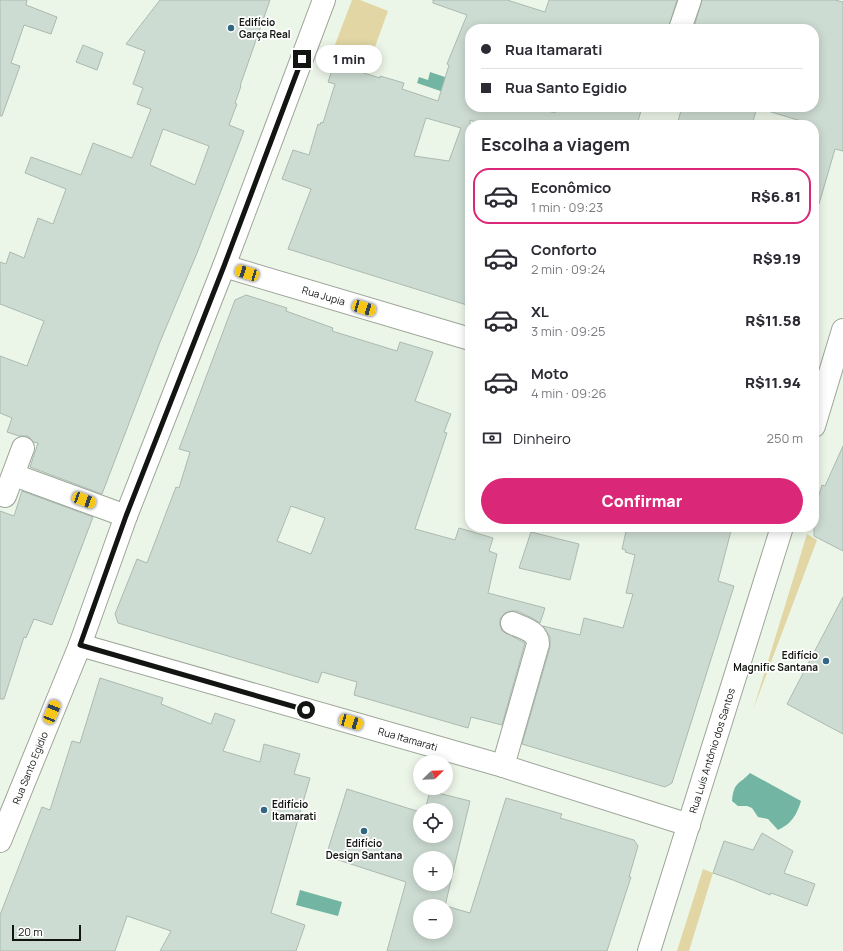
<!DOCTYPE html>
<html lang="pt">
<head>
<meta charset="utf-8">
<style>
  :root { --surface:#fff; --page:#f7f7f7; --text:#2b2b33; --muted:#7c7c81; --line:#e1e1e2; --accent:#db2777 }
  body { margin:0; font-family:Manrope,sans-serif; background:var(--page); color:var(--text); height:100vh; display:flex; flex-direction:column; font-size:15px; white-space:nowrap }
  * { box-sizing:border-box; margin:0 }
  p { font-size:13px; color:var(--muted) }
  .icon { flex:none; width:22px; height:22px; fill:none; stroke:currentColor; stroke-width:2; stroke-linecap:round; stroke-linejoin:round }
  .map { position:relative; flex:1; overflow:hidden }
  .side { position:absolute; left:465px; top:120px; width:354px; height:412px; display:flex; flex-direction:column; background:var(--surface); border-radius:16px; box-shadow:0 2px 10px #0003 }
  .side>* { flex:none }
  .guide { position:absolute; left:465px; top:24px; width:354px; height:88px; border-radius:16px; box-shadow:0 2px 10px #0003; display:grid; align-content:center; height:88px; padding:0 16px; background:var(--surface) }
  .needle { width:26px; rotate:67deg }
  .buttons { position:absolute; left:413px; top:755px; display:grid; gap:8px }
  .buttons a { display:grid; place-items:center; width:40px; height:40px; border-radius:50%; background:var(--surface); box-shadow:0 2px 10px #0003; font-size:20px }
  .scale { position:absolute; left:12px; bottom:10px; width:69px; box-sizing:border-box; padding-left:4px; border:2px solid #121511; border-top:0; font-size:11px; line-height:14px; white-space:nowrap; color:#121511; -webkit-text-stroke:3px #fff; paint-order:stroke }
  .end { position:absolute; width:18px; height:18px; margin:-9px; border:5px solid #121511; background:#fff; box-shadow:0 0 0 2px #fff }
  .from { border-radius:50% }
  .bubble { position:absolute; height:28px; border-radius:14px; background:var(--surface); box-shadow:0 2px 10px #0003; font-size:13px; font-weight:800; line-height:28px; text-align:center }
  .car { position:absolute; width:12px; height:24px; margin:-12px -6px; border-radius:5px; box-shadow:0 0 3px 1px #0007; background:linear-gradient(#f5c518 24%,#345 0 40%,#f5c518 0 76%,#345 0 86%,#f5c518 0) }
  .guide b { display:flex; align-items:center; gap:14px; height:38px; font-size:15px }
  .guide b+b { border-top:1px solid var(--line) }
  .guide i { width:10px; height:10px; background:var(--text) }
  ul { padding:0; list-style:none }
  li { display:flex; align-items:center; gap:12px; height:56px; margin:0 8px 6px; padding:0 8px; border:2px solid transparent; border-radius:16px }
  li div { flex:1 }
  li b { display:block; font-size:15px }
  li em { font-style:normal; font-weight:800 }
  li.on { border-color:var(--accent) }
  li>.icon { width:36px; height:36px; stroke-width:1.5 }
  h2 { padding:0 16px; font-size:18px; line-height:48px }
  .pay { display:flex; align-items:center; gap:10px; height:44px; padding:0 16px; font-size:15px }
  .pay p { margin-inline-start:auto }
  .cta { display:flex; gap:8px; margin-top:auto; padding:8px 16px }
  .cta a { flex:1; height:46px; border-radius:24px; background:var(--accent); color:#fff; font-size:16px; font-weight:800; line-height:46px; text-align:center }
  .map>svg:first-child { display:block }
</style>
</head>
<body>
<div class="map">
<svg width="843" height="951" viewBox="0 0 843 951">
  <rect width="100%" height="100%" fill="#ecf6e8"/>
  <!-- green -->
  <path fill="#e1d6a4" d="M 352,0 L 360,0 L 388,11 L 367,69 L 330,58 Z
    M 807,534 L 817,540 L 753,710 Z
    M 703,869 L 713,873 L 689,951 L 677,951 Z"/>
  <!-- water -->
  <path fill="#72b5a3" d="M 430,72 L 454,80 L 458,97 L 417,83 L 419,77 L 428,80 Z
    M 750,773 L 801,801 C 797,815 791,824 778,830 L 768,819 L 758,817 L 752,808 L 747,806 L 738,806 L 732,801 C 734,781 739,785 750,773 Z
    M 300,890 L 342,902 L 338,916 L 296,905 Z"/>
  <!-- building -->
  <path fill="#cddcd2" stroke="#abbab0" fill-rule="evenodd" d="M 0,0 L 27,0 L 26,5 L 57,17 L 51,34 L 24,25 L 11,63 L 20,66 L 2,116 L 0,116 Z
    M 160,0 L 270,0 L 240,86 L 241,86 L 235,103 L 237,104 L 229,125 L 244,131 L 197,253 L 160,342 L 102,494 L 30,467 L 38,443 L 33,442 L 28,436 L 19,436 L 7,432 L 12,418 L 0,413 L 0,356 L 27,366 L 44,321 L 0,304 L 0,262 L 6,264 L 10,252 L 24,258 L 38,218 L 53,224 L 66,189 L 25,173 L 31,157 L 81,175 L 93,143 L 132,158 L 151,109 L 137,104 L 143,88 L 133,84 L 145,51 L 126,44 ZM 163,129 L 209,146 L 195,185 L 150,165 Z
    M 433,0 L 507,0 L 545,12 L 549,0 L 677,0 L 668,29 L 470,29 L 470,107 L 534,107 L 555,113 L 557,107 L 642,107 L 637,125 L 485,125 L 470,120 L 470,306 L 288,249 L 311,189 L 282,179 L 293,150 L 309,155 L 318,124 L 320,125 L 321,122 L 323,123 L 335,84 L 328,82 L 334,64 L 380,78 L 380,76 L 404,83 L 402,89 L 438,101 L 449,65 L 447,64 L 467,15 L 433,3 ZM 426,118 L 461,128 L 449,161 L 414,156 Z
    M 702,0 L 835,0 L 843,2 L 843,151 L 835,149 L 819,204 L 814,203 L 814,125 L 768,111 L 769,107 L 814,107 L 814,29 L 699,29 L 694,27 Z
    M 83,45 L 103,53 L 97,70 L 76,62 Z
    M 682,107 L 757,107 L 752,125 L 677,125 Z
    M 246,295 L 287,308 L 286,311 L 333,328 L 332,331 L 397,351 L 400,342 L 433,352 L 415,401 L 451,414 L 444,432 L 447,433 L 415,529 L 455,540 L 459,528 L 493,538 L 489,551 L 497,554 L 488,593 L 545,608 L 540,623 L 530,617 L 517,611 L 511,611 L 505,613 L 500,619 L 500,625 L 502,631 L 525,643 L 502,725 L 471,717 L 468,728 L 354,695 L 357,682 L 322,672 L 318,683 L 118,623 L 115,614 L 137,559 L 147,563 L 176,487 L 179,488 L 190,452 L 179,449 L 235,300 ZM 291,506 L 325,518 L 311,554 L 277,541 Z
    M 843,446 L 843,551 L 814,536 L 814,511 L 822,485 L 825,486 Z
    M 22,491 L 93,517 L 52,625 L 34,619 L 26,638 L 24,637 L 4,699 L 0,699 L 0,511 L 14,516 Z
    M 627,527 L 732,527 L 718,581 L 734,586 L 672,783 L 665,787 L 522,744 L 550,647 L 550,637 L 543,626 L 580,635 L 584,618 L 623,628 L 633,594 L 626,593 L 635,555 L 625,552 L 626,550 L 622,549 Z
    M 531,532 L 579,544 L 570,580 L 519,568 Z
    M 843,597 L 843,734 L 787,704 Z
    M 100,678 L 163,698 L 161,704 L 211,724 L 215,713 L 235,720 L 223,751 L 260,762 L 264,744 L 300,754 L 294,774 L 310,778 L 271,913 L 305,925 L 296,951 L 160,951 L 171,931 L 127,916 L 115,951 L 0,951 L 0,915 L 42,807 L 50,810 L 72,741 L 80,743 Z
    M 347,789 L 420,812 L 420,836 L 446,836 L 446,810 L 425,810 L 430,791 L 470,801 L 445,906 L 446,906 L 420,906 L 420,932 L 446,932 L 446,906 L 470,913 L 506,798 L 562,814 L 560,818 L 634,840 L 638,846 L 629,877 L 631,877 L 607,951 L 387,951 L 406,882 L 326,856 ZM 420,858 L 446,858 L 446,884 L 420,884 Z
    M 762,833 L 793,851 L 784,873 L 815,884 L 807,906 L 771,893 L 770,895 L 733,880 L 713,873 L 724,841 L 753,850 Z"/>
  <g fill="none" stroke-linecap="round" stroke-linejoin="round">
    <defs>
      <g id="minor">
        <path d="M 680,29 L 690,0"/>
        <path id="s1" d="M 224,266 L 470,339"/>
        <path d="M 814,426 L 843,330"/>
        <path d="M 14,475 L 126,516"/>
        <path d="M 5,496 L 23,448"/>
        <path id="s2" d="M 80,645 L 503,766 L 689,825"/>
        <path d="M 503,766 L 538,644 C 538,631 523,628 512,623"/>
        <path id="s3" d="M 0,841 L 80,645 L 126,516 L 224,266 L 324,0"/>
        <path id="s4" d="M 649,951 L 782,527"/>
      </g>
    </defs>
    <!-- minor casing -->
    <use href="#minor" stroke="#9da699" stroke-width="24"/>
    <!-- minor -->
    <use href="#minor" stroke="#fff" stroke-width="22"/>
  </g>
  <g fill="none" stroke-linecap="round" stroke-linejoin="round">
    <!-- route -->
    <path stroke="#121511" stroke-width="5" d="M 302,59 L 224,266 L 126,516 L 80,645 L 306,710"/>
  </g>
  <!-- markers -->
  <g fill="#326783" stroke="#fff" stroke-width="1.5">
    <circle cx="231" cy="28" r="4"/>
    <circle cx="826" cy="661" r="4"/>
    <circle cx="264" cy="810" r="4"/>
    <circle cx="364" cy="831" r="4"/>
  </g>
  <g text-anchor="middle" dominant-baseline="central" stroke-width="3.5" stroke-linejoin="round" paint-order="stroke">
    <!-- poi labels -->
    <g font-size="10" font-weight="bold" fill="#121511" stroke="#fff" text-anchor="start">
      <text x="239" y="22">Edifício<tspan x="239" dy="12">Garça Real</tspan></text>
      <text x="818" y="655" text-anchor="end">Edifício<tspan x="818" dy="12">Magnific Santana</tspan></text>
      <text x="272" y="804">Edifício<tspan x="272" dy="12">Itamarati</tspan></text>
      <text x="364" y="843" text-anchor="middle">Edifício<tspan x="364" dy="12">Design Santana</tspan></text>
    </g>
    <!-- street labels -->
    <g font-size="10" fill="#121511" stroke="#fff">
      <text stroke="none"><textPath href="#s1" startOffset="104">Rua Jupia</textPath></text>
      <text stroke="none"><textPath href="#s2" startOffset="341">Rua Itamarati</textPath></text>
      <text stroke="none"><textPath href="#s4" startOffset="210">Rua Luís Antônio dos Santos</textPath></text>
      <text stroke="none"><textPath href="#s3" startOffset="79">Rua Santo Egidio</textPath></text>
    </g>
  </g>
</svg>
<div class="buttons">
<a><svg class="needle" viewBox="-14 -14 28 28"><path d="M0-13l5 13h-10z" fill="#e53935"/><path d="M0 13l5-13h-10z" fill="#7c7c81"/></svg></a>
<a><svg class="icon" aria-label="locate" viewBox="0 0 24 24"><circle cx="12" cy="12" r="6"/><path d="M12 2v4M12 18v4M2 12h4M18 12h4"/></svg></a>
<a>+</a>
<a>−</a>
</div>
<div class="scale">20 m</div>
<i class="end from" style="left:306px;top:710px"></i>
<i class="end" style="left:302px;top:59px"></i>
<div class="bubble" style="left:316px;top:45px;width:66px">1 min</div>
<i class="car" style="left:247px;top:273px;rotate:287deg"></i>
<i class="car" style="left:364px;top:308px;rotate:106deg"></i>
<i class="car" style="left:84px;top:500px;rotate:110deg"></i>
<i class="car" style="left:52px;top:712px;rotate:22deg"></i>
<i class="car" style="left:351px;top:722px;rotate:106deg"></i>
<div class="guide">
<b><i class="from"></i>Rua Itamarati</b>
<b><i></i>Rua Santo Egidio</b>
</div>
<section class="side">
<h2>Escolha a viagem</h2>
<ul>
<li class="on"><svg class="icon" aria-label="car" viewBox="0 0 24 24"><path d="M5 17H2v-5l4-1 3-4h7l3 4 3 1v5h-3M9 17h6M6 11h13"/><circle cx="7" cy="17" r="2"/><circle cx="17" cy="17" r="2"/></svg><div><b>Econômico</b><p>1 min · 09:23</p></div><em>R$6.81</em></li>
<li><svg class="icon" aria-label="car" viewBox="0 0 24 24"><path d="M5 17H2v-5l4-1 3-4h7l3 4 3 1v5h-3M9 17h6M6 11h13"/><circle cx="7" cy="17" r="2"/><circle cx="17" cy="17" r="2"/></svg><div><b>Conforto</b><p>2 min · 09:24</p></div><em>R$9.19</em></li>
<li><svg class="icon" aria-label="car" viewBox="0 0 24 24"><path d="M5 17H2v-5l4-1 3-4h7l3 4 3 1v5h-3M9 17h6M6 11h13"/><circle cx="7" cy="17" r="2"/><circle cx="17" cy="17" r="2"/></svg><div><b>XL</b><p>3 min · 09:25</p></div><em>R$11.58</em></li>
<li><svg class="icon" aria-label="car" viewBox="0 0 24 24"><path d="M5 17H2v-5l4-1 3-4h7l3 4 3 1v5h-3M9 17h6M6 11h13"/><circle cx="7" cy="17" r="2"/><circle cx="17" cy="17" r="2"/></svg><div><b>Moto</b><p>4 min · 09:26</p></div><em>R$11.94</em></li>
</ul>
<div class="pay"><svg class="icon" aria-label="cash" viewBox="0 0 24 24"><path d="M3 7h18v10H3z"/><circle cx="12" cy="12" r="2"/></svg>Dinheiro<p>250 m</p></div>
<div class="cta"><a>Confirmar</a></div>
</section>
</div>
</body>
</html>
